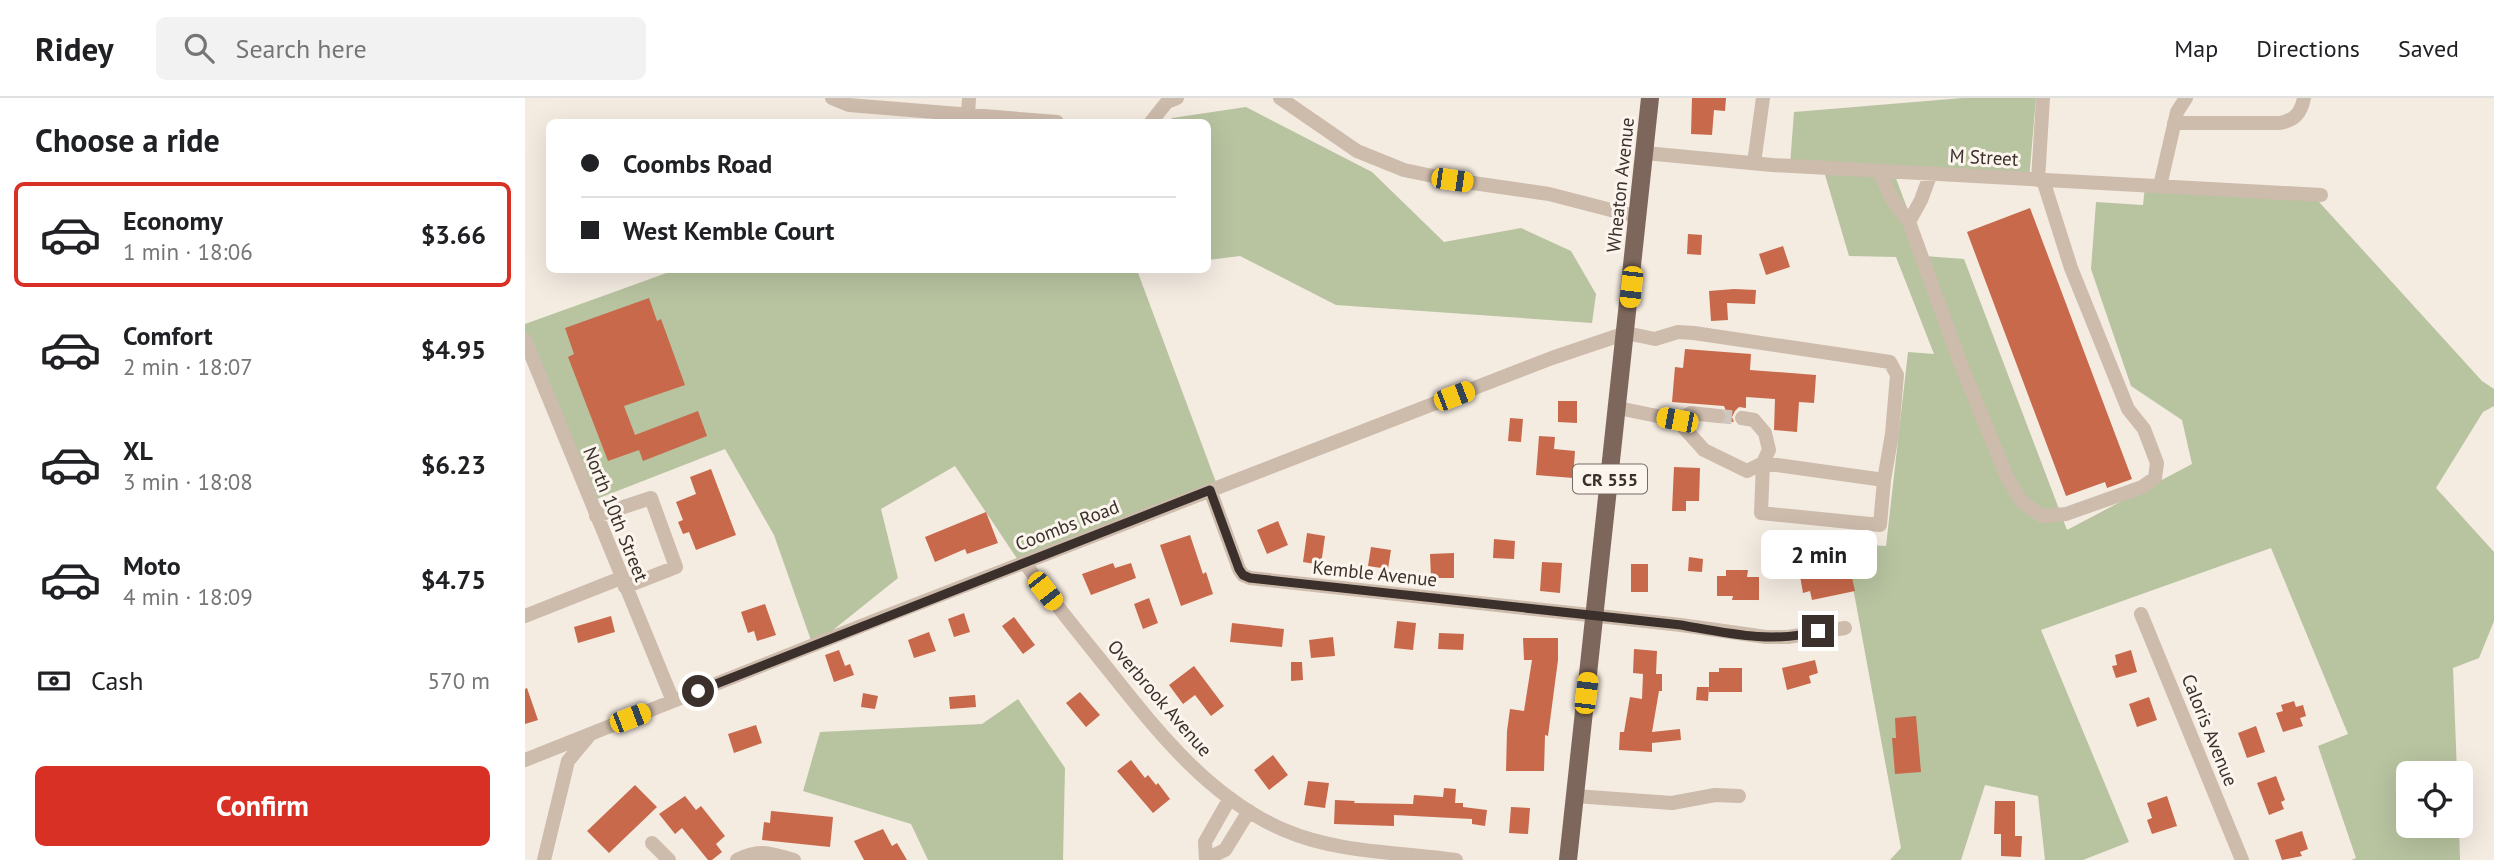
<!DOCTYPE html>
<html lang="en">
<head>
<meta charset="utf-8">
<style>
  :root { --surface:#fff; --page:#f2f2f2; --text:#202124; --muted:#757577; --line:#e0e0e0; --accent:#d93025 }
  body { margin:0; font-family:"PT Sans",sans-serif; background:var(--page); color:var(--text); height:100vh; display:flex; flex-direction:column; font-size:26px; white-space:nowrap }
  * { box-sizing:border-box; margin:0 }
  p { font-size:23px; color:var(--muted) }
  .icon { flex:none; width:38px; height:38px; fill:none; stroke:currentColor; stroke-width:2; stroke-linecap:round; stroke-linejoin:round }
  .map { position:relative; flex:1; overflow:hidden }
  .sheet { display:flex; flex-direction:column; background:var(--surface); width:525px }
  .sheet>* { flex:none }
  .hud { position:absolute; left:21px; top:21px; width:665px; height:154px; border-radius:10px; box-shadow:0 7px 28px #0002; display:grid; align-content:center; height:154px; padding:0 35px; background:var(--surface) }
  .buttons { position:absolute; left:1871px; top:663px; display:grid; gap:14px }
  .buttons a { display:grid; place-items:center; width:77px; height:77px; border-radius:10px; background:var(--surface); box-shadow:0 7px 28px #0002; font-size:35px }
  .end { position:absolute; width:32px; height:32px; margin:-16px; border:9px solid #3b302b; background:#fff; box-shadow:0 0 0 4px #fff }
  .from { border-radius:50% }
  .bubble { position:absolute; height:49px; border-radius:10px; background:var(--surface); box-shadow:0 7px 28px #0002; font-size:23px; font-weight:600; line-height:49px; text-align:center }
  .car { position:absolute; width:21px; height:42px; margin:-21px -10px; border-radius:9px; box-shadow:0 0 5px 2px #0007; background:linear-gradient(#f5c518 24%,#345 0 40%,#f5c518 0 76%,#345 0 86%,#f5c518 0) }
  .hud b { display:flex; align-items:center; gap:24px; height:66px; font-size:26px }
  .hud b+b { border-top:2px solid var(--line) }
  .hud i { width:18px; height:18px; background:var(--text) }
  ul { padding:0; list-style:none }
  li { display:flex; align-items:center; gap:21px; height:105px; margin:0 14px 10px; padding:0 21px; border:4px solid transparent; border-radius:10px }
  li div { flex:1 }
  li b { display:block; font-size:26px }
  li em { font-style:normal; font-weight:600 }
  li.on { border-color:var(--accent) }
  li>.icon { width:63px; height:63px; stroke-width:1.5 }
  h2 { padding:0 35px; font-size:32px; line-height:84px }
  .pay { display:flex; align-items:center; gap:18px; height:77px; padding:0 35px; font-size:26px }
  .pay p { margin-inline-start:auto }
  .button { display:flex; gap:14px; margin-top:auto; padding:14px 35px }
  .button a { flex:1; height:80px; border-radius:10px; background:var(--accent); color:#fff; font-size:28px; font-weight:600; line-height:80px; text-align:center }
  header { display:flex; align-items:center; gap:42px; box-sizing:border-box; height:98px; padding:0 35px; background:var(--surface); border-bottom:2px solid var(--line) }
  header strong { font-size:33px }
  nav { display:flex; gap:38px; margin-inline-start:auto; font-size:24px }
  .search { width:490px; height:63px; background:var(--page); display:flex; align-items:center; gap:18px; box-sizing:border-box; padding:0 24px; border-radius:10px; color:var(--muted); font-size:26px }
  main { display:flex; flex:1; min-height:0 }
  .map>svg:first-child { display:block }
</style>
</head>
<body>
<header>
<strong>Ridey</strong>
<div class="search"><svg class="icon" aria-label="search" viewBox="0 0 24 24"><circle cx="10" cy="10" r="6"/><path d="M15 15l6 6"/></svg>Search here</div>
<nav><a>Map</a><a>Directions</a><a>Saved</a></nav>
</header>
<main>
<section class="sheet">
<h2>Choose a ride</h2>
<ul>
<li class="on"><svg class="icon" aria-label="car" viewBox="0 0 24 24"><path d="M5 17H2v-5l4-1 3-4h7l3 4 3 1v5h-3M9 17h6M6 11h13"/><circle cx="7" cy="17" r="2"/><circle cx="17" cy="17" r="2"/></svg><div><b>Economy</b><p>1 min · 18:06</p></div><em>$3.66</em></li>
<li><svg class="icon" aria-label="car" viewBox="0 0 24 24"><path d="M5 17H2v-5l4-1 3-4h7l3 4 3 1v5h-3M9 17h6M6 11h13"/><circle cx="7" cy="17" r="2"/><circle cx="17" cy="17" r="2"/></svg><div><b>Comfort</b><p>2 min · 18:07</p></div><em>$4.95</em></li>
<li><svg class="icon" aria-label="car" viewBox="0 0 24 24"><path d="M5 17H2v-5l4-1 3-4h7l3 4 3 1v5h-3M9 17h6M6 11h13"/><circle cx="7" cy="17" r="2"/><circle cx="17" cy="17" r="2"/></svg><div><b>XL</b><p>3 min · 18:08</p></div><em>$6.23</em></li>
<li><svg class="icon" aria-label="car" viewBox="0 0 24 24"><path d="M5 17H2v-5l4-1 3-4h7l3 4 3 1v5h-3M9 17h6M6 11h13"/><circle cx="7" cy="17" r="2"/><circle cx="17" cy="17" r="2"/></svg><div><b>Moto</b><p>4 min · 18:09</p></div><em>$4.75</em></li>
</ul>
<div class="pay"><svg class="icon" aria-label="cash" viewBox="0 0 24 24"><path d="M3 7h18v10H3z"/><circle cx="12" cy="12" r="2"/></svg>Cash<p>570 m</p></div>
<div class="button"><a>Confirm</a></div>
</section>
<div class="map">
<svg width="1969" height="762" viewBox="0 0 1969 762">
  <rect width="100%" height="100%" fill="#f4ebe1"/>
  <!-- green -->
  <path fill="#b8c4a0" d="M 1438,0 L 1511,0 L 1504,82 L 1369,75 L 1400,158 L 1439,161 L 1542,432 L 1667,366 L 1657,322 L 1606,288 L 1566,171 L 1571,104 L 1618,107 L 1620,88 L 1785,94 L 1957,283 L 1969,291 L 1969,308 L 1958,314 L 1911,390 L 1969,454 L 1969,523 L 1954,560 L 1928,570 L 1932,675 L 1883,676 L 1883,728 L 1934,728 L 1935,762 L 1826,762 L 1831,760 L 1793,648 L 1823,636 L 1746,450 L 1516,532 L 1604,744 L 1558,762 L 1520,762 L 1513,698 L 1460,687 L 1436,762 L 1365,762 L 1376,750 L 1320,446 L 1361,448 L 1383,254 L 1409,256 L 1371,159 L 1324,158 L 1298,70 L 1265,67 L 1269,14 Z
    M 721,9 L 847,74 L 919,144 L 996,130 L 1046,153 L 1071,196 L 1067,225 L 811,207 L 715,158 L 683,162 L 682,24 L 645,24 L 647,20 Z
    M 150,172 L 612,172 L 692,387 L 495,465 L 430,368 L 356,411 L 373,480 L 288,548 L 249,437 L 200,351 L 64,404 L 0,251 L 0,226 Z
    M 493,601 L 540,670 L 538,762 L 403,762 L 386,726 L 278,693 L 295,634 L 457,626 Z"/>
  <!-- building -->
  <path fill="#c8694b" d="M 1167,0 L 1201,0 L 1200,13 L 1189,12 L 1187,37 L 1166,36 Z
    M 1505,110 L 1607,381 L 1582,390 L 1580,384 L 1541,398 L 1442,134 Z
    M 1163,136 L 1177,137 L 1176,157 L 1162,156 Z
    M 1258,148 L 1265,169 L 1241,177 L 1234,156 Z
    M 1209,191 L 1231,192 L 1230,206 L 1202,205 L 1203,222 L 1186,223 L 1184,193 Z
    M 124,200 L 132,223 L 136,221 L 160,287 L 99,308 L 110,337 L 173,313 L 182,338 L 118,363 L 114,352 L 83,363 L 43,259 L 49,256 L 40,230 Z
    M 1160,251 L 1226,256 L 1225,272 L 1291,277 L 1289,305 L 1274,304 L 1272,334 L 1249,332 L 1250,301 L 1221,299 L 1221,310 L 1214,309 L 1210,313 L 1207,319 L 1209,324 L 1201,323 L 1203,318 L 1199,308 L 1147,304 L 1150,269 L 1158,270 Z
    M 1033,303 L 1052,303 L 1052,325 L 1033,324 Z
    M 985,320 L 998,321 L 996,344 L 983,343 Z
    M 1014,338 L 1030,339 L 1029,351 L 1050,353 L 1048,380 L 1011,377 Z
    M 1149,369 L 1175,370 L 1174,403 L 1161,403 L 1161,413 L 1147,413 Z
    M 186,371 L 211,437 L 171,452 L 164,434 L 158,436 L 153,424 L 158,422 L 151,404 L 171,396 L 165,379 Z
    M 461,414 L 473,445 L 442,456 L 440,451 L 410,464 L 400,439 Z
    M 753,423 L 763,447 L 742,456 L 732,432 Z
    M 782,435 L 800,438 L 796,467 L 778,464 Z
    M 665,437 L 678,476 L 681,474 L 688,496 L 656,508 L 635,447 Z
    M 969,441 L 990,443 L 989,461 L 968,460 Z
    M 846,449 L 866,452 L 863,471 L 843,468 Z
    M 929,455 L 929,480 L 906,480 L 905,456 Z
    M 1164,459 L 1178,461 L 1177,474 L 1163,473 Z
    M 1017,464 L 1037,465 L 1035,495 L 1015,493 Z
    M 588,465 L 590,470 L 606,465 L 611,480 L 566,497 L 557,476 Z
    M 1106,466 L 1123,466 L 1123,494 L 1106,494 Z
    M 1309,470 L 1311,479 L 1326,475 L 1330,493 L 1287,502 L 1285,493 L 1278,495 L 1275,478 Z
    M 1201,472 L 1223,472 L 1222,479 L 1234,479 L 1234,502 L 1207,502 L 1208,498 L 1192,498 L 1192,478 L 1201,478 Z
    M 624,500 L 633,525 L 618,531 L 609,506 Z
    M 240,506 L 251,537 L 232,543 L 229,533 L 223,535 L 216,514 Z
    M 439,515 L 445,534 L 429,539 L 423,521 Z
    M 86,518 L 90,534 L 53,545 L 49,529 Z
    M 489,519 L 510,547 L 498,556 L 477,528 Z
    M 872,523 L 891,525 L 888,552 L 869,550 Z
    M 707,525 L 759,531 L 757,549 L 705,544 Z
    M 404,534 L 411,553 L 389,560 L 383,542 Z
    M 914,535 L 939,536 L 938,552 L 913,551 Z
    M 808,539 L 810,558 L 786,560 L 784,542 Z
    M 998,540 L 1033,540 L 1033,562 L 1023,638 L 1020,637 L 1019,673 L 981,673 L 982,633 L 985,611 L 999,613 L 1007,562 L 999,562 Z
    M 1109,551 L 1132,553 L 1131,576 L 1137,576 L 1137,593 L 1134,593 L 1127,634 L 1155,631 L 1156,642 L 1127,645 L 1127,654 L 1094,652 L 1095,634 L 1099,634 L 1105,599 L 1117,601 L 1118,576 L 1108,575 Z
    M 314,552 L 320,568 L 325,566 L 329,577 L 309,584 L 300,557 Z
    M 1606,552 L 1612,574 L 1591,580 L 1587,568 L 1592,567 L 1590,557 Z
    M 1290,562 L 1293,575 L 1284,578 L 1286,585 L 1262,592 L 1257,570 Z
    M 766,564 L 777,564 L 778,582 L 766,583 Z
    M 669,568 L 699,608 L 686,618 L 670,597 L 658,606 L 644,587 Z
    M 1194,570 L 1217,570 L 1217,594 L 1184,594 L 1184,574 L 1194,574 Z
    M 1172,589 L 1184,589 L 1183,603 L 1171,602 Z
    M 2,590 L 13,622 L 0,626 L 0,591 Z
    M 555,594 L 575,617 L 561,629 L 541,605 Z
    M 338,595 L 353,598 L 350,611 L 336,609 Z
    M 450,597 L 451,609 L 425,611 L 424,599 Z
    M 1624,599 L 1632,622 L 1612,629 L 1604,606 Z
    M 1769,603 L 1771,609 L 1778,607 L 1781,618 L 1775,620 L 1778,628 L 1758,634 L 1751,615 L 1758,613 L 1756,607 Z
    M 1391,618 L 1396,674 L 1370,676 L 1367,640 L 1371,640 L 1370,620 Z
    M 231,627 L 237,645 L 209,655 L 203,636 Z
    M 1731,628 L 1740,654 L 1722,660 L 1713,635 Z
    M 748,657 L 763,677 L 744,692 L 729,672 Z
    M 606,662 L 620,680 L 623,677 L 631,687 L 633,685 L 645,701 L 628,715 L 592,673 Z
    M 1751,678 L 1760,702 L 1756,704 L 1759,711 L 1744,717 L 1732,685 Z
    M 783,683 L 804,685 L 800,710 L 779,707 Z
    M 110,687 L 132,709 L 84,755 L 62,733 Z
    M 919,690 L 931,691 L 930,705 L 938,705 L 938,709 L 962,712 L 960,728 L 947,726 L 947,721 L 869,717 L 869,728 L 809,726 L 810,702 L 830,703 L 829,705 L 888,706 L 889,697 L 918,699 Z
    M 160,698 L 171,712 L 176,708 L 200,738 L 191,746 L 197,754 L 187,762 L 183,762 L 157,730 L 150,736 L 134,716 Z
    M 1642,698 L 1652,728 L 1627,736 L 1622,722 L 1627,720 L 1622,705 Z
    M 1470,703 L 1490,703 L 1490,738 L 1497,738 L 1496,759 L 1476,758 L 1476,736 L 1469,736 Z
    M 986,709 L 1005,710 L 1003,736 L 984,735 Z
    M 246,713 L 308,719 L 305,749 L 237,742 L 239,724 L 245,725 Z
    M 358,731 L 367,748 L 372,745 L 382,762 L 339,762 L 329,743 Z
    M 1777,733 L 1783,751 L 1775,754 L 1777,758 L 1757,762 L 1750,742 Z"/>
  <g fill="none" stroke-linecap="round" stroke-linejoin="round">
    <!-- minor-tunnel -->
    <path stroke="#cfc6bd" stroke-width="14" stroke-dasharray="14 7" stroke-linecap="butt" d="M 1193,318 L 1217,320"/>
    <!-- minor -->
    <path stroke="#cdbbac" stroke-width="14" d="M 307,0 L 324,7 L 532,24
      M 755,0 L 832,53 L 879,72 L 927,82 L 1024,96 L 1113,119
      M 443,17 L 444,0
      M 626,24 L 642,4 L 652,0
      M 1649,25 L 1755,25 C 1770,22 1776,15 1779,0
      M 1120,55 L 1247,67 L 1796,97
      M 1229,65 L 1238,0
      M 1354,73 L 1367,101 L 1384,124 L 1396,102 L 1406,75
      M 1513,82 L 1518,0
      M 1635,88 L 1652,14 L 1661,0
      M 1384,124 L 1436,267 L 1482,379 L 1497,404 L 1517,418 L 1541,416 L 1617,389 L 1630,380 L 1632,365 L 1619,331 L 1603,311 L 1546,170 L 1518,82
      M 0,242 L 148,603
      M 1093,310 L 1152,322 L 1179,352 L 1222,373 L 1238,365 L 1359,382 L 1355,427 L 1236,415 L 1238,365 L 1244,352 L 1240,335 L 1229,322 L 1217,320
      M 1152,322 L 1166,315 L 1193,318
      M 685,392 L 714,471 L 718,477 L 725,480 L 1156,527 L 1241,539 L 1263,539 L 1320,530
      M 71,418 L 126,400 L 151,469 L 100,489
      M 499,464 C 523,497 548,528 574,560 C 626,625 680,698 759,732 C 812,755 874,754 931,762
      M 1616,516 L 1717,762
      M 0,518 L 96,480
      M 0,662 L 369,515 L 1027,260 L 1101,235 L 1130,241 L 1153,234 L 1169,235 L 1365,264 L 1372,277 L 1367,336 L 1359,382
      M 1050,698 L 1147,705 L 1190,697 L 1214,698
      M 127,745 L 144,762
      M 681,761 L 700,752 L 724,713
      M 19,762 L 43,663 L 63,639
      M 212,762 C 235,750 246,756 269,762
      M 681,762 L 680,744 L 705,700"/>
    <!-- major -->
    <path stroke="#7d675c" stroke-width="18" d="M 1043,762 L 1125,0"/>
  </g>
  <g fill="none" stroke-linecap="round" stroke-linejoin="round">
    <!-- route -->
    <path stroke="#3b302b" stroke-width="9" d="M 173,593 L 685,392 L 714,471 L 718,477 L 725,480 L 1156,527 C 1202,535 1248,546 1293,533"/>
  </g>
  <g text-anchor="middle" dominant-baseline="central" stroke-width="6" stroke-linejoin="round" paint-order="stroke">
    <!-- shield labels -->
    <rect fill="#fbf5ee" stroke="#756b66" stroke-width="2" x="1048" y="366.5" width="74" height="29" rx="5"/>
    <g font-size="18" font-weight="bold" fill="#3b302b">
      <text x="1085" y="381">CR 555</text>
    </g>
    <!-- street labels -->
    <g font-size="19" fill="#3b302b" stroke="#fbf5ee">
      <text transform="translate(1459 59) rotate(3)">M Street</text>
      <text transform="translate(1095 87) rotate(-84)">Wheaton Avenue</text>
      <text transform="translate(91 416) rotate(68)">North 10th Street</text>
      <text transform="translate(542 427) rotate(-21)">Coombs Road</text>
      <text transform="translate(850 475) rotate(6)">Kemble Avenue</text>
      <text transform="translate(635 600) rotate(49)">Overbrook Avenue</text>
      <text transform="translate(1685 632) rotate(68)">Caloris Avenue</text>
    </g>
  </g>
</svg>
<div class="buttons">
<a><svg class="icon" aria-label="locate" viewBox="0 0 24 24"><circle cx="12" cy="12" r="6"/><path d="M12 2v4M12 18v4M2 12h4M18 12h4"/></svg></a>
</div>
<i class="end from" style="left:173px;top:593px"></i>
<i class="end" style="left:1293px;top:533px"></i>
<div class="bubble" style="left:1236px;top:432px;width:116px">2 min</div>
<i class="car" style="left:927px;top:82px;rotate:98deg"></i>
<i class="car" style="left:1106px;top:189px;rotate:186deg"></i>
<i class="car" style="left:929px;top:298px;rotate:69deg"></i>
<i class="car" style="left:1152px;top:322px;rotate:281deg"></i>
<i class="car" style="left:520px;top:493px;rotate:142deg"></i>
<i class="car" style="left:1061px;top:595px;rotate:7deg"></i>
<i class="car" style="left:105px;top:620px;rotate:69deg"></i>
<div class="hud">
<b><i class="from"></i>Coombs Road</b>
<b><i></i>West Kemble Court</b>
</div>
</div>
</main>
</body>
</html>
